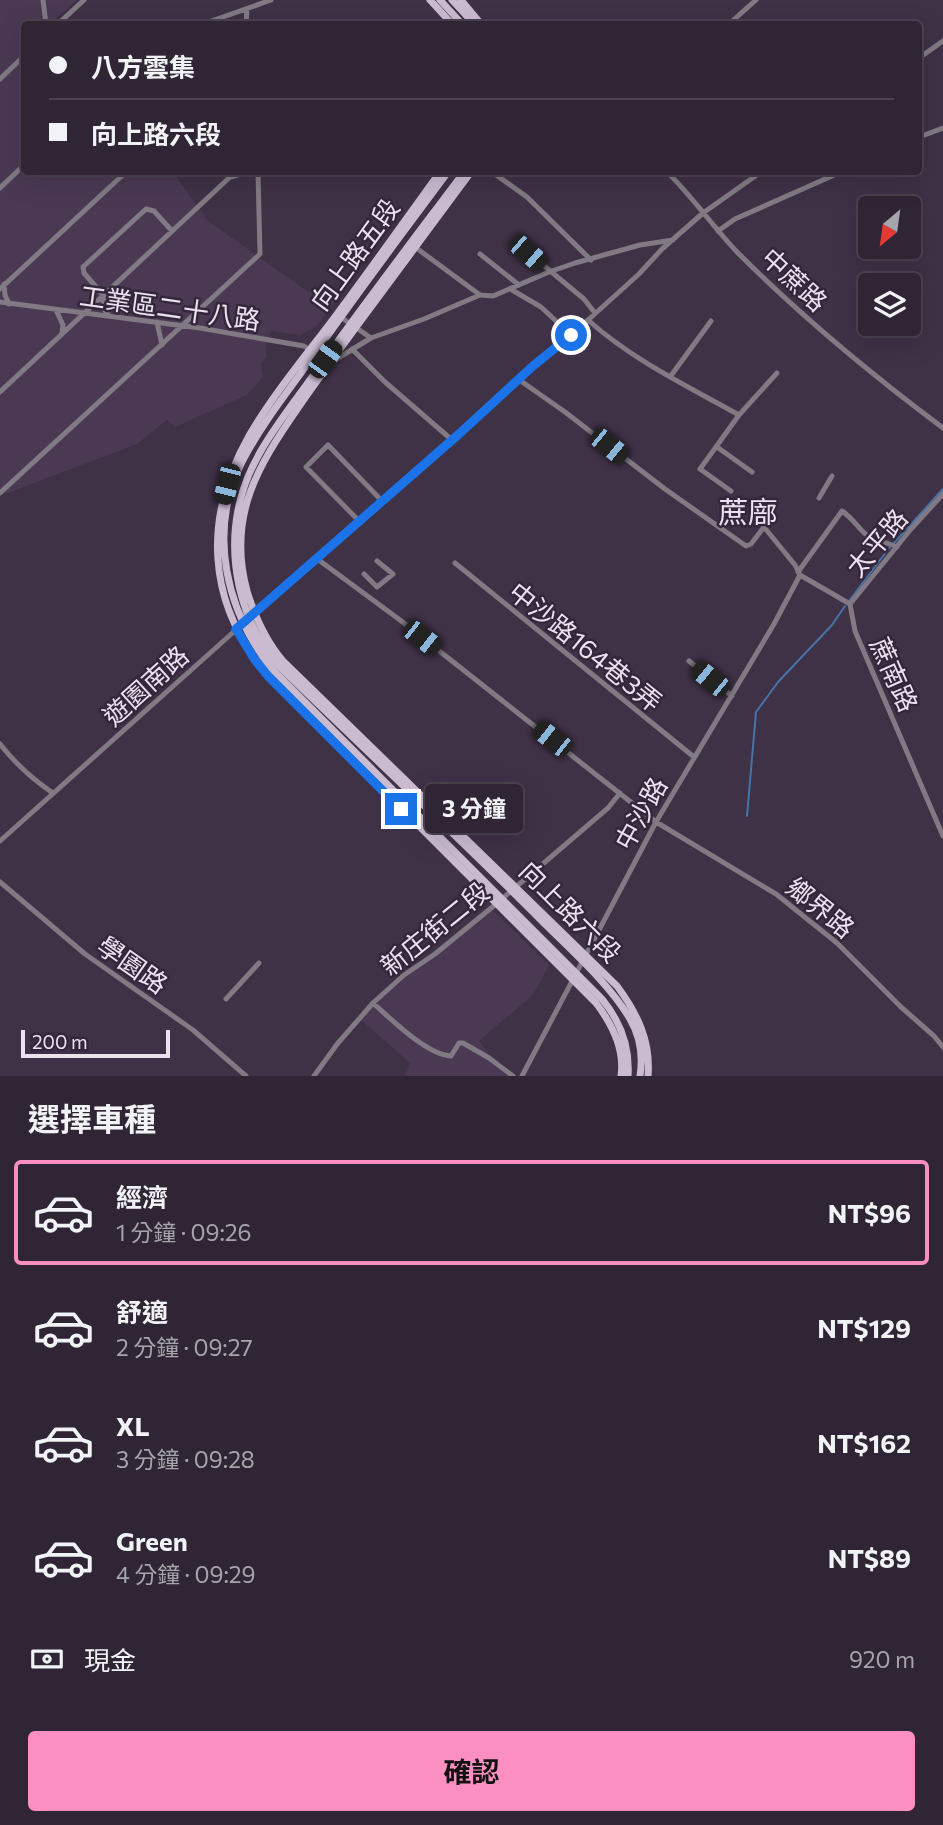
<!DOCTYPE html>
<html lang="zh-TW">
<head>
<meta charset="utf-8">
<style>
  :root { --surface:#2f2534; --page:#372d3c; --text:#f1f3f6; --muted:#a7a5ac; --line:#4a424f; --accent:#fc8fc1 }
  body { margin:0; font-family:Commissioner,"Noto Sans TC",sans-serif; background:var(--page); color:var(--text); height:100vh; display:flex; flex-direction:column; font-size:26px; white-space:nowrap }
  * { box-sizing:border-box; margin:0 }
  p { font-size:23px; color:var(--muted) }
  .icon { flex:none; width:38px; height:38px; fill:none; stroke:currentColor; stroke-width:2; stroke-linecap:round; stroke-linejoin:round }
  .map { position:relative; height:1076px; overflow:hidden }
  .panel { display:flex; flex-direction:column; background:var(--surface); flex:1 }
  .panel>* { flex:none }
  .hud { position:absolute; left:21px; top:21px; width:901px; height:154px; border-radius:7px; box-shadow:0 7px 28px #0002,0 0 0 2px var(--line); display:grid; align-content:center; height:154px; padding:0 28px; background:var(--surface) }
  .needle { width:46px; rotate:209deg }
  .tools { position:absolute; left:858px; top:196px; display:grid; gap:14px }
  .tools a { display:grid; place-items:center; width:63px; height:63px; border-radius:7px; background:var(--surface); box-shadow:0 7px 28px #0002,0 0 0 2px var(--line); font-size:35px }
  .scale { position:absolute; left:21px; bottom:18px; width:149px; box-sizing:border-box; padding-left:7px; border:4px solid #ebe2f0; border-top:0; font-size:19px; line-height:24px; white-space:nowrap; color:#ebe2f0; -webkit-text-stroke:5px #35273b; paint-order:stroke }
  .end { position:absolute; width:32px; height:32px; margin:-16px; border:9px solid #1a73e8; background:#fff; box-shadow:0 0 0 4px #fff }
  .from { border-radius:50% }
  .bubble { position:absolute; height:49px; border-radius:7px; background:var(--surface); box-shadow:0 7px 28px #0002,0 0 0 2px var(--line); font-size:23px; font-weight:700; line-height:49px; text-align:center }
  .car { position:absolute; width:21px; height:42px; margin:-21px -10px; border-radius:9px; box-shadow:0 0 5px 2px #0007; background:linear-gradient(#222 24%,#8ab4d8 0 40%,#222 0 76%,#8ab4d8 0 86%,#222 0) }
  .hud b { display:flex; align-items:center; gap:24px; height:66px; font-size:26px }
  .hud b+b { border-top:2px solid var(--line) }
  .hud i { width:18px; height:18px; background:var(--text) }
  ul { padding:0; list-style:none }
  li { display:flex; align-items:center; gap:21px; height:105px; margin:0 14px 10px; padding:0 14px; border:4px solid transparent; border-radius:7px }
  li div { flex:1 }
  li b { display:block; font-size:26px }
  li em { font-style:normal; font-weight:700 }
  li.current { border-color:var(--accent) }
  li>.icon { width:63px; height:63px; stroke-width:1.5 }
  h2 { padding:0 28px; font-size:32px; line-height:84px }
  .pay { display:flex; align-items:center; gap:18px; height:77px; padding:0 28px; font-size:26px }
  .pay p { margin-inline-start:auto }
  .primary-button { display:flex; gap:14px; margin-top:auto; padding:14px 28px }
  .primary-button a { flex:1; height:80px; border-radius:7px; background:var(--accent); color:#111; font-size:28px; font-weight:700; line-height:80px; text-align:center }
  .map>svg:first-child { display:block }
</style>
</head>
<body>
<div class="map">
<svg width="943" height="1076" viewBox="0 0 943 1076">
  <rect width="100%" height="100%" fill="#3f3146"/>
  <!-- built -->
  <path fill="#4b3953" d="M 0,0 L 77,0 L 55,19 L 55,24 L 24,24 L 24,172 L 173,172 L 208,221 L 308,292 L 323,287 L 338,297 L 317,326 L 300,335 L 271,331 L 266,344 L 266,357 L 261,364 L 263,377 L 247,395 L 175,427 L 167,420 L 137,444 L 0,496 Z
    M 491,909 L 549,965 L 533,995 L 479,1041 L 494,1060 L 512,1076 L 405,1076 L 410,1063 L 360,1019 L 430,954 Z"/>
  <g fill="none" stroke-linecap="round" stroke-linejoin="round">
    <!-- stream -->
    <path stroke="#4674a9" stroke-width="2" d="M 894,543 L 943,489
      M 849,601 L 890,547
      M 747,816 L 756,712 L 778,682 L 832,625 L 845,606"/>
    <!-- minor -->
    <path stroke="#817a84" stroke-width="5" d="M 43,0 L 46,24
      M 58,24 L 84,0
      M 203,24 L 271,0
      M 246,24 L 247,9
      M 729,24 L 756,0
      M 919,58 L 943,41
      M 0,79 L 24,56
      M 919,137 L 943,128
      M 492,172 L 527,197 L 591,260
      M 667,172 C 693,197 713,227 738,253 C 801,316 871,374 943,428
      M 0,188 L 24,165
      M 718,231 L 735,219 L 841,172
      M 519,245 L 584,299 L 595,313
      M 415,247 L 480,295
      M 480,254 L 519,285
      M 4,284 L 5,295 L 9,304
      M 0,289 L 126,172
      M 512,290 L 541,307 L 571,335
      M 0,302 L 200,328 L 304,346 L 330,363 L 371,338 L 424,319 L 480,295 L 493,296 L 549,272 L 575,263 L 640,245 L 673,240
      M 56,310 L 63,325 L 62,333
      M 109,316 L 104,309 L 103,295 L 84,273 L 83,267 L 146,209 L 154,211 L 172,231
      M 339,316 L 371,338
      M 588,320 C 631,359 687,386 739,415
      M 157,322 L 162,345
      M 352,349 L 385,382 L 452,440
      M 670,377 L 711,321
      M 518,379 L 565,412 L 665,489 L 746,546 L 751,544 L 764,527 L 795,565 L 800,575
      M 0,392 L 230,177 L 249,172
      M 717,447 L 752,472
      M 731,491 L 700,469 L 739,415 L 777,373
      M 0,493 L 260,254 L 258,172
      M 819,498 L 832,476
      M 359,521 L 306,467 L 328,445 L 382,501
      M 316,558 L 400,620 L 656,822 L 776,894 L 837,943 L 901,1007 L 934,1036 L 943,1047
      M 455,563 L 694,757
      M 798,572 L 842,511 C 852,517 862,533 868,536 C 877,540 888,543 897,547
      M 364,574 L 377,587 L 393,574 L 377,561
      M 800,575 L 850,604
      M 850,604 L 855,631 L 943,836
      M 850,604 L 911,529 L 943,494
      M 253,615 L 459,434 L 533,366 L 588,320 L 639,274 L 662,249 L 703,213 L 761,172
      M 689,661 L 732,696
      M 0,744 C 15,763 32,779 53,793
      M 0,841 L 238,628
      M 0,882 L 85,954 L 193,1030 L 246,1076
      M 226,999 L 259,963
      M 373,1003 C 391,1019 427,1055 451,1056 L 459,1043 L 463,1043 L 489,1058 L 513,1076
      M 314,1076 L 338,1043 L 373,1003 L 404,975 L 435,954 L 496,904 L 608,808 L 620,793
      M 522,1076 L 656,822 L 774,624 L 800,575"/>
    <!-- major -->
    <path stroke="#cabbd0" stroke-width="7" d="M 430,0 L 452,24
      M 440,0 L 462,24
      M 452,0 L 474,24
      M 461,0 L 481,24
      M 440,172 C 406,219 372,267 337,314 C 308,353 275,392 250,434 C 203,516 205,603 269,676 L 596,1003 C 612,1024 625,1049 621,1076
      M 448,172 C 405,230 361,288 319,348 C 293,385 263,421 242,462 C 207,532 226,612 273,670 L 602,999 C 620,1021 630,1047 628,1076
      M 464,172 C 413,240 361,308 312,377 C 285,415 251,455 240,501 C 226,558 240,621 278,665 C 363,748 450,829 534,913 C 564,944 609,982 630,1019 C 640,1036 643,1057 640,1076
      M 471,172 C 432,224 393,278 354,330 C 335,356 316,382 298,408 C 257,467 227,517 247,591 C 255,617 265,640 283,661 L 617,986 C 637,1013 651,1041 648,1076"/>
  </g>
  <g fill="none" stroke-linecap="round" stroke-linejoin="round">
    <!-- route -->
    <path stroke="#1a73e8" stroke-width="9" d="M 401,809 L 268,676 L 255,660 L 236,629 L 459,434 L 533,366 L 571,335"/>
  </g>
  <g text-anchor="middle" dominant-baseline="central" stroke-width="5" stroke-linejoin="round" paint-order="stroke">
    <!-- street labels -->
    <g font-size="26" fill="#ebe2f0" stroke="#35273b">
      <text transform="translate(354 254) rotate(-54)">向上路五段</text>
      <text transform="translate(795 279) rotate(43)">中蔗路</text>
      <text transform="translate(170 307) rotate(8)">工業區二十八路</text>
      <text transform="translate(876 542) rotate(-50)">太平路</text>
      <text transform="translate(586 646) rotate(39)">中沙路164巷3弄</text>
      <text transform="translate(895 674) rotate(66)">蔗南路</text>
      <text transform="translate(145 685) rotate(-42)">遊園南路</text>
      <text transform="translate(640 813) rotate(-61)">中沙路</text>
      <text transform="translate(821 907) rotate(39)">鄉界路</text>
      <text transform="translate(571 911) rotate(45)">向上路六段</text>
      <text transform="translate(434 928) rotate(-39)">新庄街二段</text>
      <text transform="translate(133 964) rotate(35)">學園路</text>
    </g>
    <!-- quarter labels -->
    <g font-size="30" fill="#ebe2f0" stroke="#35273b">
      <text x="748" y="510">蔗廍</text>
    </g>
  </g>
</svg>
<div class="tools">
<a><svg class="needle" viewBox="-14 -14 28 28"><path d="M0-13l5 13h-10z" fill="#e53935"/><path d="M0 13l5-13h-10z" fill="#a7a5ac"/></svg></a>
<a><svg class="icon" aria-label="layers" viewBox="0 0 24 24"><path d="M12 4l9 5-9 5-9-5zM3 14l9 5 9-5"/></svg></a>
</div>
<div class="scale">200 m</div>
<i class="end from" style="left:571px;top:335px"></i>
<i class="end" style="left:401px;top:809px"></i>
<div class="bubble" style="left:425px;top:784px;width:98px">3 分鐘</div>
<i class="car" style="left:528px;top:253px;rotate:131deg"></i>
<i class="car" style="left:325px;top:359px;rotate:36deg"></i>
<i class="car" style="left:609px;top:446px;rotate:129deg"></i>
<i class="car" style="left:227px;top:484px;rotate:194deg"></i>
<i class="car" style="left:422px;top:638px;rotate:128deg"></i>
<i class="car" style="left:710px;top:679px;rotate:309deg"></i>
<i class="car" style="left:552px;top:739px;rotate:308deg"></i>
<div class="hud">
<b><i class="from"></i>八方雲集</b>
<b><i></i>向上路六段</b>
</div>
</div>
<section class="panel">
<h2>選擇車種</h2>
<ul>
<li class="current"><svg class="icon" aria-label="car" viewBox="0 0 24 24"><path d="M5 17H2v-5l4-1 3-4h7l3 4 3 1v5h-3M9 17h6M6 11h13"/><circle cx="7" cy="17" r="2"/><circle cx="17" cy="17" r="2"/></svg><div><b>經濟</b><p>1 分鐘 · 09:26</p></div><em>NT$96</em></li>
<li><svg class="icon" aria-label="car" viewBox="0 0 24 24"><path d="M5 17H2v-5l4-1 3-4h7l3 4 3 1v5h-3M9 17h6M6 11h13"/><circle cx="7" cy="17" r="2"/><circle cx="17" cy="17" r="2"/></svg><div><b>舒適</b><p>2 分鐘 · 09:27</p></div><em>NT$129</em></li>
<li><svg class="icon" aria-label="car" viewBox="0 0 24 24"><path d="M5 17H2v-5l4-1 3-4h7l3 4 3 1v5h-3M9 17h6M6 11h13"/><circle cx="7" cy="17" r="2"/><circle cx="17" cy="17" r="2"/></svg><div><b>XL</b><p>3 分鐘 · 09:28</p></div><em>NT$162</em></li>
<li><svg class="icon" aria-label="car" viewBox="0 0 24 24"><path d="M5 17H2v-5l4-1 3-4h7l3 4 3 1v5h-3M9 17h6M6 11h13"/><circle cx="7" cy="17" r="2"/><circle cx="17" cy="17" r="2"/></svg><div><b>Green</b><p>4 分鐘 · 09:29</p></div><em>NT$89</em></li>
</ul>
<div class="pay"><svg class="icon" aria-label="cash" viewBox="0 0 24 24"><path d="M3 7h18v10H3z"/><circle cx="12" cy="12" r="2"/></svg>現金<p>920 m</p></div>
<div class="primary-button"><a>確認</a></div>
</section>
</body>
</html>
